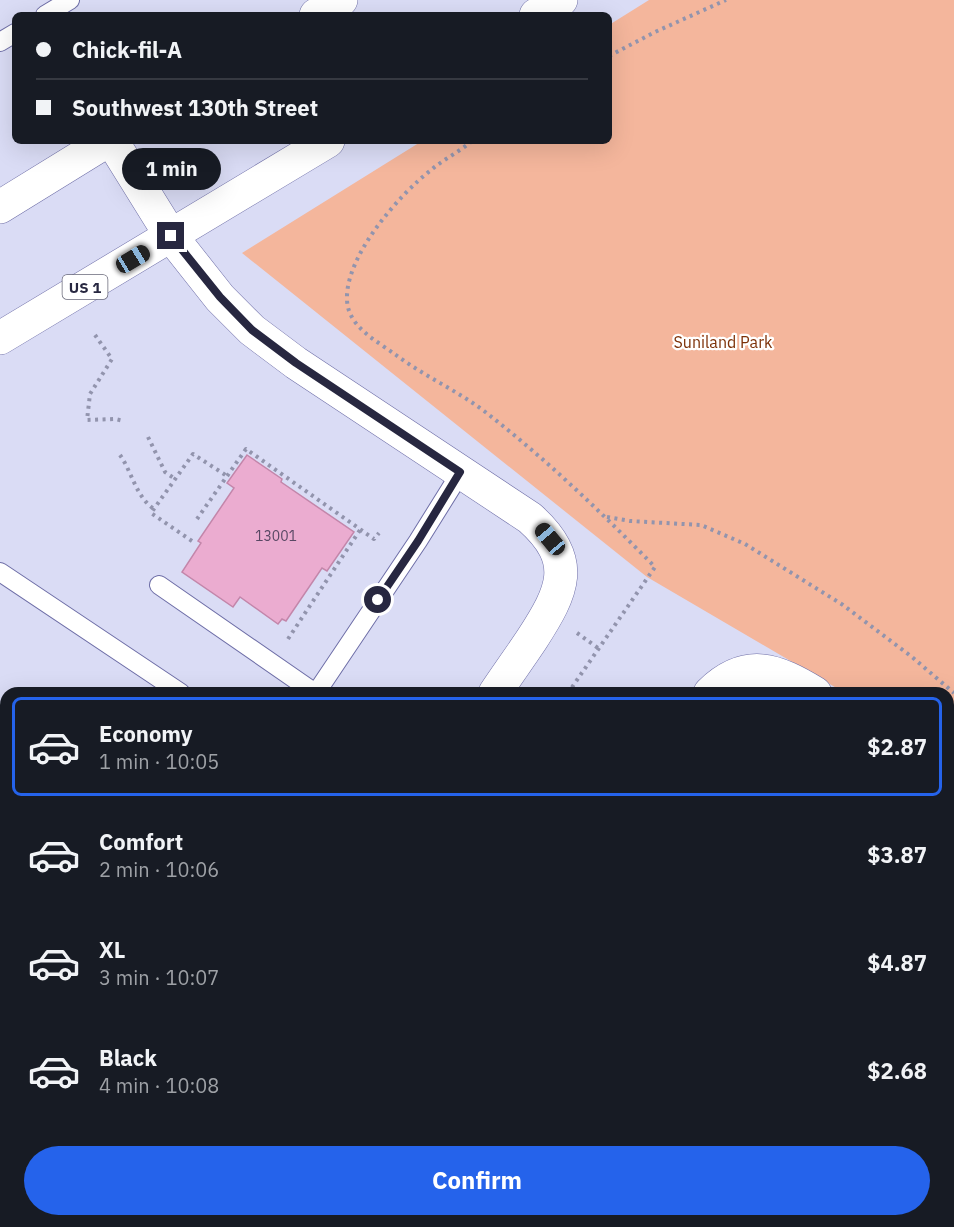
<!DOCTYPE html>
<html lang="en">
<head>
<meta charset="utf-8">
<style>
  :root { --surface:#171b24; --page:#242831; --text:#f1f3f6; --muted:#9ea1a6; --line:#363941; --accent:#2563eb }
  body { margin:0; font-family:"IBM Plex Sans",sans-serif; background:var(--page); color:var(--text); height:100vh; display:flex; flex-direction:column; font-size:22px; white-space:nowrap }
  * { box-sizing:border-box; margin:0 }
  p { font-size:20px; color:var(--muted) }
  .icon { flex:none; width:33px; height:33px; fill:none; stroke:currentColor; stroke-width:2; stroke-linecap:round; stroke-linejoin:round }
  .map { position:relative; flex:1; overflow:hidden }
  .side { position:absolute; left:0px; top:687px; width:954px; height:540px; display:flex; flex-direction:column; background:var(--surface); border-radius:18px 18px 0 0; box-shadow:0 6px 24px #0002 }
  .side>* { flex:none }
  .guide { position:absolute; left:12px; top:12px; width:600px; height:132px; border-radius:9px; box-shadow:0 6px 24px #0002; display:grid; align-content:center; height:132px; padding:0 24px; background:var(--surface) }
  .end { position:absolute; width:27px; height:27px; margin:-14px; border:8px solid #272740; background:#fff; box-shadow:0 0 0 3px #fff }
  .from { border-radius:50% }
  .bubble { position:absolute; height:42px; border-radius:21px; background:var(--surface); box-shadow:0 6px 24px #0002; font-size:20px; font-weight:700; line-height:42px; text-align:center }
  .car { position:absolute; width:18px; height:36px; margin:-18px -9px; border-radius:8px; box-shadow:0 0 4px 2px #0007; background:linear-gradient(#222 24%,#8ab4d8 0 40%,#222 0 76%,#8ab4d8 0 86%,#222 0) }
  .guide b { display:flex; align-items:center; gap:21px; height:57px; font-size:22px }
  .guide b+b { border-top:2px solid var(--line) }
  .guide i { width:15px; height:15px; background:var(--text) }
  ul { padding:10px 0 0; list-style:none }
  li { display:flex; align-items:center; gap:18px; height:99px; margin:0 12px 9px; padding:0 12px; border:3px solid transparent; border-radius:9px }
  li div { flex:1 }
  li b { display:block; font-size:22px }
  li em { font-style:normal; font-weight:700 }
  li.on { border-color:var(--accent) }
  li>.icon { width:54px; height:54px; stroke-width:1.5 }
  .cta { display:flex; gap:12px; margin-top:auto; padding:12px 24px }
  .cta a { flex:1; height:69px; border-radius:36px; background:var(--accent); color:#fff; font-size:24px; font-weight:700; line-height:69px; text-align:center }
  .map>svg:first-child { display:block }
</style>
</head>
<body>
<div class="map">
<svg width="954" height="1227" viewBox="0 0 954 1227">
  <rect width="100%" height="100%" fill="#dadcf5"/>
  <!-- green -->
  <path fill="#f4b69c" d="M 649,0 L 954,0 L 954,757 L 948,754 L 948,693 L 845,693 L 647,577 L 242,253 L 422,141 L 609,141 L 609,25 Z"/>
  <!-- building -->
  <path fill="#ebacd0" stroke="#c386aa" stroke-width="1.5" d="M 247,455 L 282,479 L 281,482 L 354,532 L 327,571 L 322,568 L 286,621 L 282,619 L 278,624 L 240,597 L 233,607 L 182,572 L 201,543 L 198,541 L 234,488 L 227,483 Z"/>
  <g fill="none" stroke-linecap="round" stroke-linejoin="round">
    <defs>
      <path id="lane" d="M 45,15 L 70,0
        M 0,42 L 15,33
        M 0,572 L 181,693
        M 159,585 L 315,693
        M 316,693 L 418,541 L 461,472
        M 0,1080 L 6,1084
        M 0,1171 L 6,1162"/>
      <path id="street" d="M 171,236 L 220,298 L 252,330 L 296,363 L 530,518 C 578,561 563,591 532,639 C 520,657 507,675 495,693
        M 710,693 C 747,657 777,670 815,693
        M 948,780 L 954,784
        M 516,1221 L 525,1227
        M 135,1227 L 139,1221
        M 343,1227 L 347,1221"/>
      <path id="highway" d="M 316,15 L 341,0
        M 536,15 L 561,0
        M 112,141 L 171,236
        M 0,207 L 107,141
        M 0,338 L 328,141"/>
    </defs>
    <!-- lane casing -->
    <use href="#lane" stroke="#6e6ea7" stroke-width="20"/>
    <!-- street casing -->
    <use href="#street" stroke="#6e6ea7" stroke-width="34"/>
    <!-- highway casing -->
    <use href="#highway" stroke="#6e6ea7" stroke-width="34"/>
    <!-- path -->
    <path stroke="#9294ad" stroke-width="4" stroke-dasharray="3 4.5" stroke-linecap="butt" d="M 609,56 L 655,32 L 726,0
      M 472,141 C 459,152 444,159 431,170 C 399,195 345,256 347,300 C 348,327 377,341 396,355 C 424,376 456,390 484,411 C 545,458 601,512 655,567 L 568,693
      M 95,335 L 112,359 L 90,394 L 87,420 L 115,419 L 124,421
      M 148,437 L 165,472 L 175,479
      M 120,455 C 132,472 136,497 154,509
      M 607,517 L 630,521 L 701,525 L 745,544 L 843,605 L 912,657 L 954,693
      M 197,519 L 246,449 L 374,539 L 379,533
      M 192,541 L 151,513 L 193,454 L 227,476
      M 577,633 L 598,648
      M 288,639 L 360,530
      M 205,1227 L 209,1221"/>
    <!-- lane -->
    <use href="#lane" stroke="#fff" stroke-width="18"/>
    <!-- street -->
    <use href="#street" stroke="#fff" stroke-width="33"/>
    <!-- highway -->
    <use href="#highway" stroke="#fff" stroke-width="33"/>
  </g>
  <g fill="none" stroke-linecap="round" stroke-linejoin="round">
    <!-- route -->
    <path stroke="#272740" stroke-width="8" d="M 171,236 L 220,297 L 252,330 L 296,363 L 460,472 L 418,541 L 378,600"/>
  </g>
  <g text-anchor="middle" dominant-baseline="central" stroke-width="4.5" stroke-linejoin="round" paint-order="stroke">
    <!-- number labels -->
    <g font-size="14" fill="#584864">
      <text x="276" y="536">13001</text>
    </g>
    <!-- shield labels -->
    <rect fill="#fff" stroke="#686879" stroke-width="1.5" x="62.5" y="275" width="45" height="24" rx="4.5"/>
    <g font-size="15" font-weight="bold" fill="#272740">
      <text x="85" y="287">US 1</text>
    </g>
    <!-- park labels -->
    <g font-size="16" fill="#7d3108" stroke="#fff">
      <text x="723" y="342">Suniland Park</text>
    </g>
  </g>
</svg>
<i class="end from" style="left:378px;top:600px"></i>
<i class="end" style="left:171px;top:236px"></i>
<div class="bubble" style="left:122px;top:148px;width:99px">1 min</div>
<i class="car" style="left:133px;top:259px;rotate:59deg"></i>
<i class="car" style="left:550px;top:539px;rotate:320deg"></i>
<div class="guide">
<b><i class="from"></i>Chick-fil-A</b>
<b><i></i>Southwest 130th Street</b>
</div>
<section class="side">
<ul>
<li class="on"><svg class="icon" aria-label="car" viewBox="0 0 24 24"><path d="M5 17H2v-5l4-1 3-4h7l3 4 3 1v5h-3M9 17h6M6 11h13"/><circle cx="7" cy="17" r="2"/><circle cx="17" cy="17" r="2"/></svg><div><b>Economy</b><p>1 min · 10:05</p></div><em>$2.87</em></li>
<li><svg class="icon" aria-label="car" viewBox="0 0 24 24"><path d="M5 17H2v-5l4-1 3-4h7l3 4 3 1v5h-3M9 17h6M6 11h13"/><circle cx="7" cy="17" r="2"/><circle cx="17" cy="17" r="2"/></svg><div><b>Comfort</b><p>2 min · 10:06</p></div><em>$3.87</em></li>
<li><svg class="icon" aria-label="car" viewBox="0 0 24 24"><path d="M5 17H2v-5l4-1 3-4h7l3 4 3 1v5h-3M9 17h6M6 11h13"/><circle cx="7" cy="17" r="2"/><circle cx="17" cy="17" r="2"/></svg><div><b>XL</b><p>3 min · 10:07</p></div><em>$4.87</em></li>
<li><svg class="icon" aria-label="car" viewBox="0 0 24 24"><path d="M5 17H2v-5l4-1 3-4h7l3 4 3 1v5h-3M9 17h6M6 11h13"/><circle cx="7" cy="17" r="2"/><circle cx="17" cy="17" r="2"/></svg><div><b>Black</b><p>4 min · 10:08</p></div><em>$2.68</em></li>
</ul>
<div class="cta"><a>Confirm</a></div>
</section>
</div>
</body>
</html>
